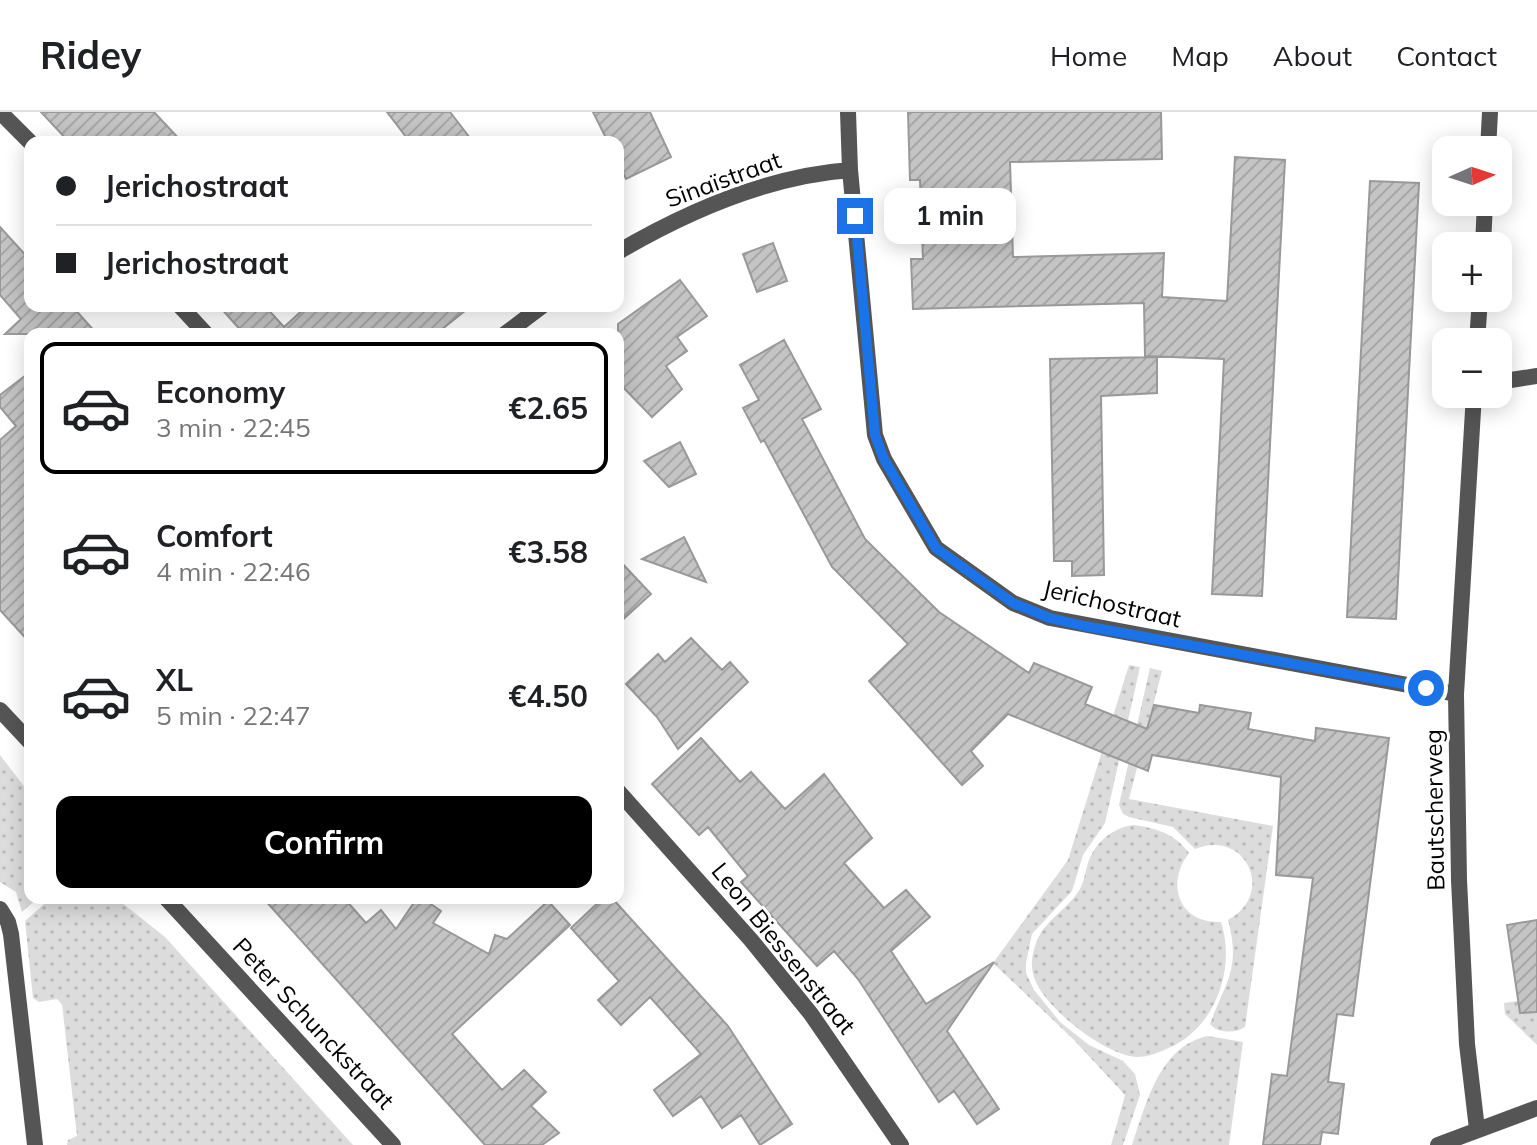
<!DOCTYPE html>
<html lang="en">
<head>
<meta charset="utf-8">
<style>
  :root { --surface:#fff; --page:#f2f2f2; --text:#202124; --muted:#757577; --line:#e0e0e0; --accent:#000 }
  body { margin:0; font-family:Mulish,sans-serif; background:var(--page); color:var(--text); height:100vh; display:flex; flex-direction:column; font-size:30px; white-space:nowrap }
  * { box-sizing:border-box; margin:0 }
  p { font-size:26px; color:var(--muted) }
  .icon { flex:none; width:44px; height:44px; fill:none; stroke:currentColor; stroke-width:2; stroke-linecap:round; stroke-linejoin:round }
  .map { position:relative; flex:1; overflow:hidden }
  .details { position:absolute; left:24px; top:216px; width:600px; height:576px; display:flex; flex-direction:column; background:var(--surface); border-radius:16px; box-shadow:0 4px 20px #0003 }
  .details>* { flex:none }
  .guide { position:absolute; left:24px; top:24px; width:600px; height:176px; border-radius:16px; box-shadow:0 4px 20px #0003; display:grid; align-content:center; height:176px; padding:0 32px; background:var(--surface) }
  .needle { width:52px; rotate:87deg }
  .controls { position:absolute; left:1432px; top:24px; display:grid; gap:16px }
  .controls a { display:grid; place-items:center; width:80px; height:80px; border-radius:16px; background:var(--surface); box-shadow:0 4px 20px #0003; font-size:40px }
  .end { position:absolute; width:36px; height:36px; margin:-18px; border:10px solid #1a73e8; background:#fff; box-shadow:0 0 0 4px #fff }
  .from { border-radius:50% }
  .bubble { position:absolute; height:56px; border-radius:16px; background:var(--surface); box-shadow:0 4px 20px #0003; font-size:26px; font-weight:700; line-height:56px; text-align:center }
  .guide b { display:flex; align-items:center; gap:28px; height:76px; font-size:30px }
  .guide b+b { border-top:2px solid var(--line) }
  .guide i { width:20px; height:20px; background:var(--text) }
  ul { padding:14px 0 0; list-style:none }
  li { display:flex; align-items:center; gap:24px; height:132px; margin:0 16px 12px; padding:0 16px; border:4px solid transparent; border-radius:16px }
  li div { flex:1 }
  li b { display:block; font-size:30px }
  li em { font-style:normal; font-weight:700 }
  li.selected { border-color:var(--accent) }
  li>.icon { width:72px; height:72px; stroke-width:1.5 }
  .button { display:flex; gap:16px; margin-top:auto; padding:16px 32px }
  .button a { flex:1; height:92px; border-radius:16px; background:var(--accent); color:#fff; font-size:32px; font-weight:700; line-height:92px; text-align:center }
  header { display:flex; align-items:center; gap:48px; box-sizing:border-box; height:112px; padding:0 40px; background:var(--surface); border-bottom:2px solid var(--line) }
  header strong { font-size:38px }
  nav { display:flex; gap:44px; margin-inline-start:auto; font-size:28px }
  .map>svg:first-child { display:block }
</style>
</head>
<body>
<header>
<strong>Ridey</strong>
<nav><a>Home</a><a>Map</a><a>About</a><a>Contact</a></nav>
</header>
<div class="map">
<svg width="1537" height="1033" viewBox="0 0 1537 1033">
  <defs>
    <pattern id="grass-dots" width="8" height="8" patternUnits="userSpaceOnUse" patternTransform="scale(2)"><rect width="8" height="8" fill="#dcdcdc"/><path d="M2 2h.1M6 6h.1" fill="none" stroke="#bbb" stroke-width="1.8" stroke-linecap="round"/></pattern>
    <pattern id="building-hatch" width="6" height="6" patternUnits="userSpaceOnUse" patternTransform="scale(2)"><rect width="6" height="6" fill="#c4c4c4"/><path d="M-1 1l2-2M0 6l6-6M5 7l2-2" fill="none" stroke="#a7a7a7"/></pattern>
  </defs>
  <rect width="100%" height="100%" fill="#fff"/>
  <!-- grass -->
  <path fill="url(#grass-dots)" d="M 1129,553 L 1140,555 L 1105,711 L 1083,743 L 1072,779 L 1032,822 L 1026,851 L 1026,861 L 1034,878 L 1060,910 L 1089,933 L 1123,949 L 1135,962 L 1140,983 L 1123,1033 L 1111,1033 L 1125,983 L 1073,927 L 993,851 L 1068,748 Z
    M 1150,556 L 1162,559 L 1129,687 L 1273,714 L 1245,915 C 1235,922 1217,921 1210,912 C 1226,869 1241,857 1228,808 C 1277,781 1245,716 1195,737 L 1173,715 L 1129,705 L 1123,702 L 1119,693 Z
    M 0,643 L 30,682 L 30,786 L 38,786 L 22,800 L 16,780 L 0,770 Z
    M 1133,713 C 1157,716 1175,722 1189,741 C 1165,772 1179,812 1221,810 C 1236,856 1216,914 1171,935 C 1160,940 1149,945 1136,945 C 1105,943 1043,895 1034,865 C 1030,853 1032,840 1037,829 C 1044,810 1064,799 1076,783 C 1083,774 1084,765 1087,755 C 1092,733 1111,716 1133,713 Z
    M 51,786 L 116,786 L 165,825 L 353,1033 L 67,1033 L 68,1028 L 77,1024 L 62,892 L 57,887 L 39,890 L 33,886 L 25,809 Z
    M 1537,886 L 1537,933 L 1505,902 L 1504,891 Z
    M 1208,924 L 1243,930 L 1229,1033 L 1132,1033 C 1146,993 1159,934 1208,924 Z"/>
  <!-- building -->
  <path fill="url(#building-hatch)" stroke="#999" stroke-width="2" d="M 41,0 L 154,0 L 182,30 L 69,30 Z
    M 387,0 L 450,0 L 473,30 L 410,30 Z
    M 593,0 L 650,0 L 671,45 L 626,67 L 618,50 L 618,30 L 608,30 Z
    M 908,0 L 1161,0 L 1162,47 L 1010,50 L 1013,145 L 1164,141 L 1162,185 L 1227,189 L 1235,45 L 1285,48 L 1262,484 L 1212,482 L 1224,247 L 1145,244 L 1144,191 L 913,197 L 911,147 L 923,147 L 920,68 L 910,68 Z
    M 1370,69 L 1419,71 L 1396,507 L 1347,505 Z
    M 0,115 L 30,148 L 30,194 L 72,194 L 97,222 L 5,222 L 21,207 L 0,183 Z
    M 773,131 L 787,169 L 757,180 L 743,142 Z
    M 680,168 L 707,204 L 677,225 L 687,239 L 666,254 L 682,277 L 652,305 L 618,270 L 618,212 Z
    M 219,194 L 265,194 L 284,215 L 307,194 L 471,194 L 436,222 L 244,222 Z
    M 784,228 L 821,297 L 802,307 L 865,427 L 939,500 L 1029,561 L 1034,551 L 1092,575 L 1085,592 L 1147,617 L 1154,593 L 1199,601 L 1200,593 L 1251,601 L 1248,617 L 1315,629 L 1316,616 L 1389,626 L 1353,904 L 1337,902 L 1328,970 L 1344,972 L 1338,1022 L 1322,1020 L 1320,1033 L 1263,1033 L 1272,962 L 1287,964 L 1313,766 L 1276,763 L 1281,665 L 1152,643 L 1148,659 L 1008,602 L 971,639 L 983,654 L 962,673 L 869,569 L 908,532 L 832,455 L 764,328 L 761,330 L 743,296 L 759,288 L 740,253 Z
    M 1157,245 L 1157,281 L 1101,284 L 1104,463 L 1072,464 L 1072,449 L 1054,449 L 1050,247 Z
    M 30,260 L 30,531 L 0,498 L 0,328 L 16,314 L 0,295 L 0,283 Z
    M 680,330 L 696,362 L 669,375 L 644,349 Z
    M 684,425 L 706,470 L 642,447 Z
    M 618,447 L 651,482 L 618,512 Z
    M 691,526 L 722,558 L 730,550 L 748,570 L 678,637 L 657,605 L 626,572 L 658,542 L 665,550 Z
    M 701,626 L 740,670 L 751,660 L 785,697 L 824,662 L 872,726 L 844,751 L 884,796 L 906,778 L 930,805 L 891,839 L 926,892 L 994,850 L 947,919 L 999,997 L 977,1012 L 954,979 L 939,990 L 858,867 L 834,839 L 817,854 L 741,770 L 748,764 L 708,715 L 699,723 L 652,672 Z
    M 263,786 L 344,786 L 366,811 L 381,798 L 396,817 L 417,786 L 422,786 L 441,799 L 433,811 L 489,842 L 495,823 L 507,827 L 548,789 L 570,813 L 452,922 L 502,978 L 524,958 L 546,980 L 531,994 L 559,1021 L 542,1033 L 485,1033 Z
    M 603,786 L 612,786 L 728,914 L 792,1012 L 760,1033 L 741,1003 L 722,1016 L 701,984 L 673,1004 L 654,978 L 701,942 L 650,885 L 621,913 L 598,888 L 619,869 L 571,816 Z
    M 1537,808 L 1537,900 L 1520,901 L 1507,813 Z"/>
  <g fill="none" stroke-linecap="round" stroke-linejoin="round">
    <!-- street -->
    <path stroke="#555" stroke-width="16" d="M 0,0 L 30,30
      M 848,0 L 850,58 L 875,323 L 884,347 L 936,436 L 1013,491 L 1050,506 L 1456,582
      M 1488,38 L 1490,0
      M 1483,134 L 1485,90
      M 618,140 C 688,99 769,64 850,58
      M 180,194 L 206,222
      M 505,222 L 542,194
      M 1477,230 L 1480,186
      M 1498,270 L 1537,264
      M 1474,282 L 1456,582 L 1459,768 L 1467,932 L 1477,1017
      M 0,598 L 30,630
      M 618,679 L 751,828 L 811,902 L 901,1033
      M 166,786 L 393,1033
      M 0,797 L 8,810 L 11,822 L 35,1033
      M 1438,1033 L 1537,996"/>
  </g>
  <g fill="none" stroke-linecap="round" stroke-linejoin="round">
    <!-- route -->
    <path stroke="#1a73e8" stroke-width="10" d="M 855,104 L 875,323 L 884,347 L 936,436 L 1013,491 L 1050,506 L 1085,514 L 1426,576"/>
  </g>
  <g text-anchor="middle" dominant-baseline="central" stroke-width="6" stroke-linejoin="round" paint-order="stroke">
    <!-- street labels -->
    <g font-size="24" fill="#000" stroke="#fff">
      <text transform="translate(723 67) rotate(-20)">Sinaïstraat</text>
      <text transform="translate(1112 491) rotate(13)">Jerichostraat</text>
      <text transform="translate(1434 698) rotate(-91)">Bautscherweg</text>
      <text transform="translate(784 836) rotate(51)">Leon Biessenstraat</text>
      <text transform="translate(314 911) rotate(47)">Peter Schunckstraat</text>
    </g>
  </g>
</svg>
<div class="controls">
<a><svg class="needle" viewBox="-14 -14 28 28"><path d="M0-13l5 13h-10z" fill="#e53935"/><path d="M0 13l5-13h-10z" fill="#757577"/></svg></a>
<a>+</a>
<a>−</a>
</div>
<i class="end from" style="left:1426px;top:576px"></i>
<i class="end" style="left:855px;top:104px"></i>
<div class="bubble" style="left:884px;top:76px;width:132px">1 min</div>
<div class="guide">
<b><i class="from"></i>Jerichostraat</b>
<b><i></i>Jerichostraat</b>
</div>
<section class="details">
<ul>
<li class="selected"><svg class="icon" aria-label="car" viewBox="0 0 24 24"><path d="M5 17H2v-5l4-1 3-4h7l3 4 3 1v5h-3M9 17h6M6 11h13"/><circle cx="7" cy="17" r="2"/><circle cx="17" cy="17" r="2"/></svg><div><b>Economy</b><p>3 min · 22:45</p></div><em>€2.65</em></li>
<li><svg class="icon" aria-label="car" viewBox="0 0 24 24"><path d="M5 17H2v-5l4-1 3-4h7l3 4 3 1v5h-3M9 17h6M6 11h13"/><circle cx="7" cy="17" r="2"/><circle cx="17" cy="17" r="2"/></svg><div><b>Comfort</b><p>4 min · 22:46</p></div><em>€3.58</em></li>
<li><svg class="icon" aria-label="car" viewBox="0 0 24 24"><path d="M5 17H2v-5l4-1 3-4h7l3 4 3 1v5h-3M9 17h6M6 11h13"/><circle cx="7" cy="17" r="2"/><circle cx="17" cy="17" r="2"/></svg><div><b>XL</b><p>5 min · 22:47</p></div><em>€4.50</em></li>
</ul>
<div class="button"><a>Confirm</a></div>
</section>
</div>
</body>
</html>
